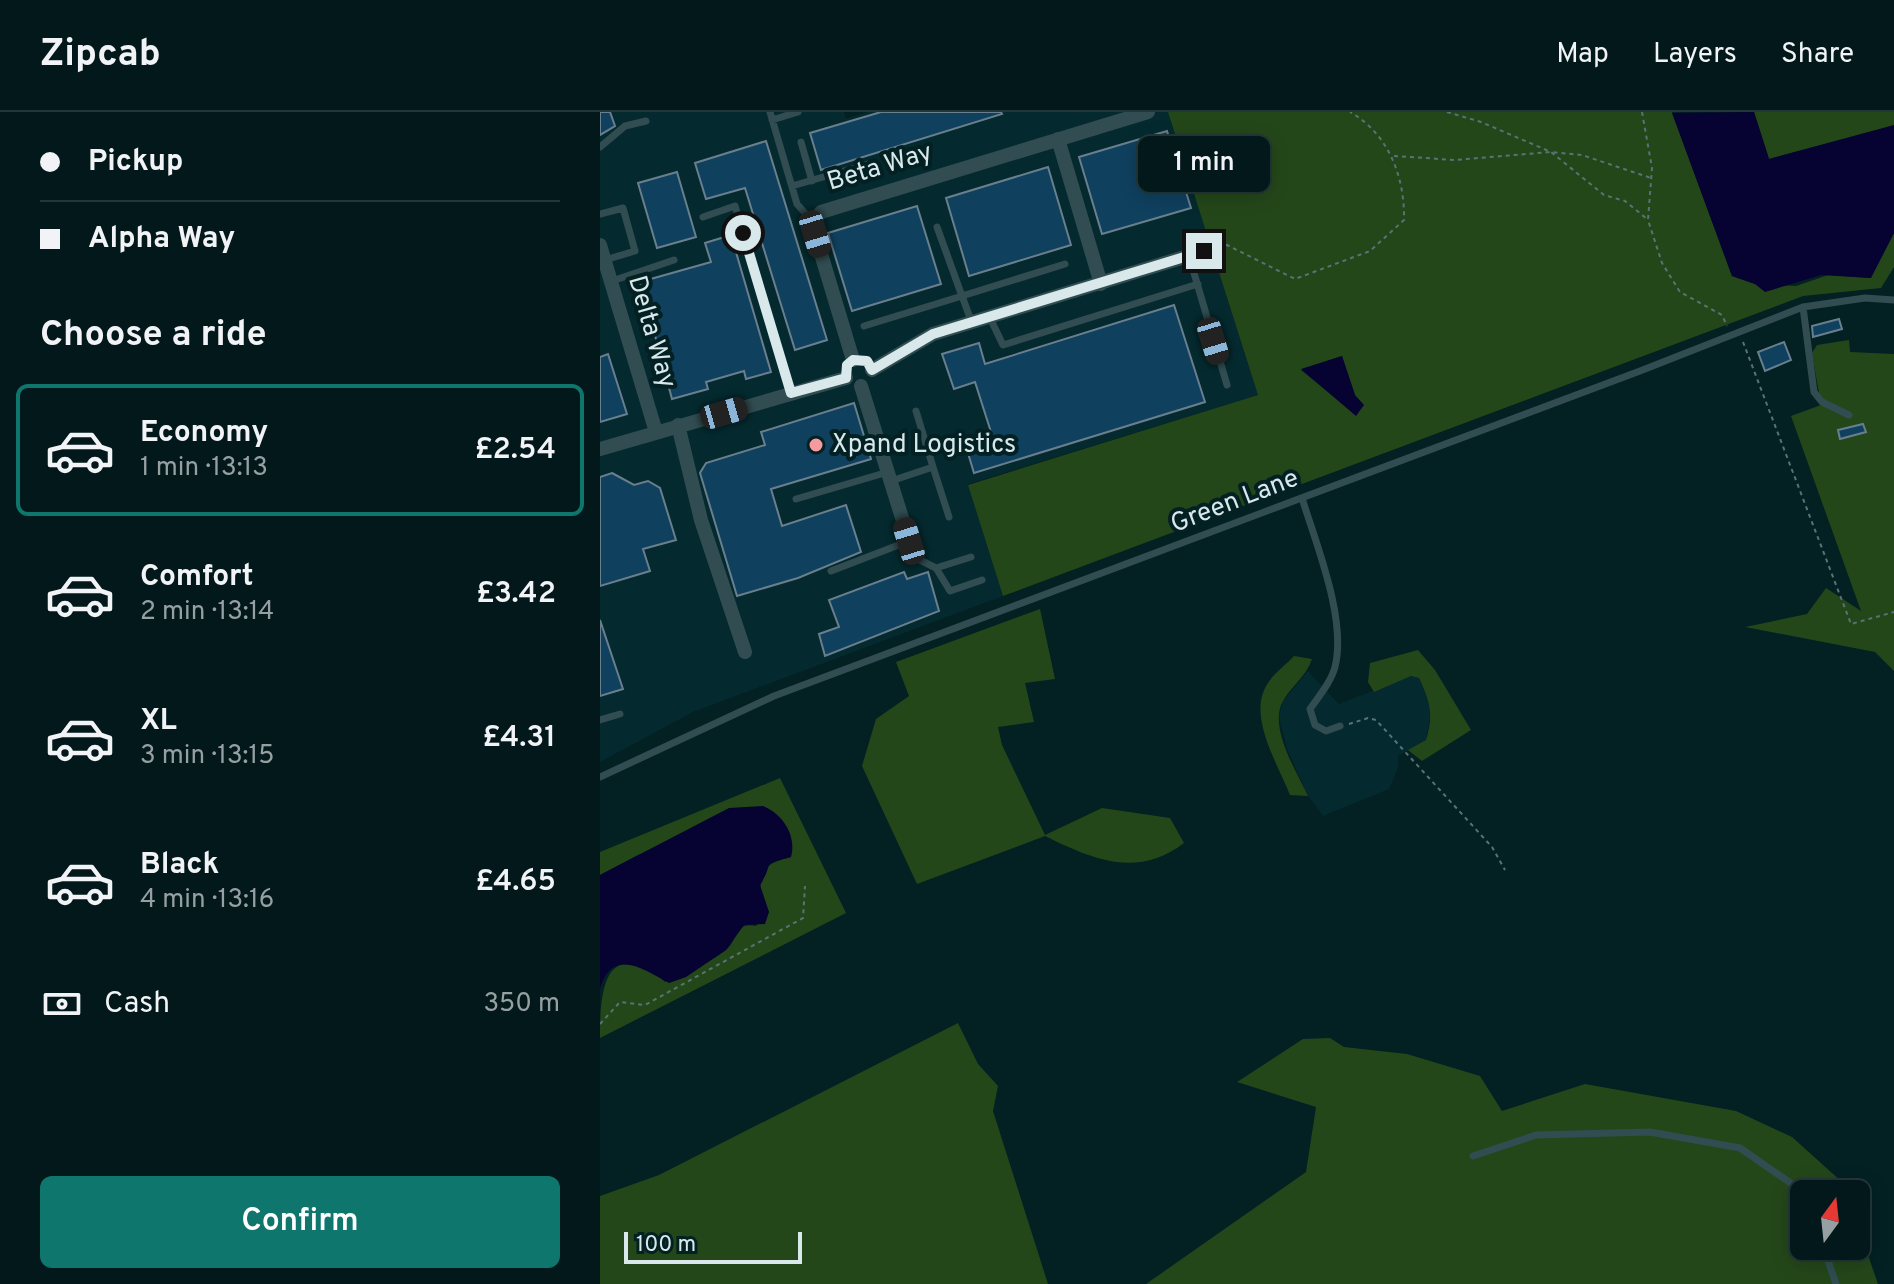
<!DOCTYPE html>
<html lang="en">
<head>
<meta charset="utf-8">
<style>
  :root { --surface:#02181a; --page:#0c2123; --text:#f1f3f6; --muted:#96a0a2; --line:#233739; --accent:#0f766e }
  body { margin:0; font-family:Overpass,sans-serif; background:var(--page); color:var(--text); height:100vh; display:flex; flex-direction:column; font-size:30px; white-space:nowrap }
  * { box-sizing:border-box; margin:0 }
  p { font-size:26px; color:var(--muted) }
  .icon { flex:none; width:44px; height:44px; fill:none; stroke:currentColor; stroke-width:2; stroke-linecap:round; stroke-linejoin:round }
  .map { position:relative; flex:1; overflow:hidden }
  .side { display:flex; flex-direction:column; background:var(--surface); width:600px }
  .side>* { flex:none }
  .hud { display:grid; align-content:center; height:176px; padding:0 40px; background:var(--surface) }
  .needle { width:52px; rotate:15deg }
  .fabs { position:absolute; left:1190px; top:1068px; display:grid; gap:16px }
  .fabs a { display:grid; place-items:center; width:80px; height:80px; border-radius:12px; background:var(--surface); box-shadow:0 4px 20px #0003,0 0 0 2px var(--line); font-size:40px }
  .scale { position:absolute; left:24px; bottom:20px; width:178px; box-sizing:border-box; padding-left:8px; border:4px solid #d8e8eb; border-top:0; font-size:22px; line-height:28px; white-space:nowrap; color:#d8e8eb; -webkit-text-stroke:6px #032023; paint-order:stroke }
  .end { position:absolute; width:36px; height:36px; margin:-18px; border:10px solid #d8e8eb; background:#111; box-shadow:0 0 0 4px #111 }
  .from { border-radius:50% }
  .bubble { position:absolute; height:56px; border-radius:12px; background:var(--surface); box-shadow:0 4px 20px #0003,0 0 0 2px var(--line); font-size:26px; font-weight:600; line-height:56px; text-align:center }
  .car { position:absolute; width:24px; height:48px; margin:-24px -12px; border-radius:10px; box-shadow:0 0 6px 2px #0007; background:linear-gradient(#222 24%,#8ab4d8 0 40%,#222 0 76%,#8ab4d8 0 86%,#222 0) }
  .hud b { display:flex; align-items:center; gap:28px; height:76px; font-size:30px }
  .hud b+b { border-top:2px solid var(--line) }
  .hud i { width:20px; height:20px; background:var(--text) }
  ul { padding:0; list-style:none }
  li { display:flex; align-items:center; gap:24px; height:132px; margin:0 16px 12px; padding:0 24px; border:4px solid transparent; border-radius:12px }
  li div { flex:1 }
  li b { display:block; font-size:30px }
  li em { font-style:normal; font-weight:600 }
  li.selected { border-color:var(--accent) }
  li>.icon { width:72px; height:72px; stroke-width:1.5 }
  h2 { padding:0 40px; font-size:36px; line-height:96px }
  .pay { display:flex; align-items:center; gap:20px; height:88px; padding:0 40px; font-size:30px }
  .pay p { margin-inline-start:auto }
  .action { display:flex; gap:16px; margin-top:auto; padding:16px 40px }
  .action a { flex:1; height:92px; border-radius:12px; background:var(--accent); color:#fff; font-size:32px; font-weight:600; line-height:92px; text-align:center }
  header { display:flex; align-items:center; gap:48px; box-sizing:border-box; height:112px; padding:0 40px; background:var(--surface); border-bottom:2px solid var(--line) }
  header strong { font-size:38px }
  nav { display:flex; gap:44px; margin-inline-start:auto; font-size:28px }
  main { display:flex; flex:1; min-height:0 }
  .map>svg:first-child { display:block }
</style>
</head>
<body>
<header>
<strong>Zipcab</strong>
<nav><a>Map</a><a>Layers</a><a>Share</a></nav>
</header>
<main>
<section class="side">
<div class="hud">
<b><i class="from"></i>Pickup</b>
<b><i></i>Alpha Way</b>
</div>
<h2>Choose a ride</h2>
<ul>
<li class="selected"><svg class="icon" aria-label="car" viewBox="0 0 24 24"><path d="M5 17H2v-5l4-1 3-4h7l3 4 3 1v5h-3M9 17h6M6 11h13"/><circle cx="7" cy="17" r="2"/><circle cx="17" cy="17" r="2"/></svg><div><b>Economy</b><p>1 min · 13:13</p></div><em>£2.54</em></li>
<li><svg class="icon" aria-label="car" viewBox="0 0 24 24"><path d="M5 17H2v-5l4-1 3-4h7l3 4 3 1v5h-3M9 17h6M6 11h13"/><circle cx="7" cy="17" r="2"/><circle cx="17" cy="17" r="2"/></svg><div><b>Comfort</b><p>2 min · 13:14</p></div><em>£3.42</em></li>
<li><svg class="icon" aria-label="car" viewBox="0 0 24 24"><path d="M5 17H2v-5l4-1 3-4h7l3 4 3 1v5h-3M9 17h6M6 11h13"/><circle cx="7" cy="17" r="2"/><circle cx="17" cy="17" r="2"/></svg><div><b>XL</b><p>3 min · 13:15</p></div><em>£4.31</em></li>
<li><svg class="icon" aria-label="car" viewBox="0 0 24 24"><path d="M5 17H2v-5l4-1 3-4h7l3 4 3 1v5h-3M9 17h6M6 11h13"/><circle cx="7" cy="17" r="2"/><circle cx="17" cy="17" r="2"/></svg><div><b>Black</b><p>4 min · 13:16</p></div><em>£4.65</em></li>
</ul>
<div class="pay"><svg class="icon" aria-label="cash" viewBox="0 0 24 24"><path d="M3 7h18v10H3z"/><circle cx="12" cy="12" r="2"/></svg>Cash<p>350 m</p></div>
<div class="action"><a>Confirm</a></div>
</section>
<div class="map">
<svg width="1294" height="1172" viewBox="0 0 1294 1172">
  <rect width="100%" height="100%" fill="#032023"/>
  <!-- built -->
  <path fill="#042a2f" d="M 0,0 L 244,0 L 246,7 L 267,0 L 568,0 L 658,283 L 368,372 L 403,484 L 93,600 L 0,650 Z
    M 708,559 L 739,592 L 811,564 L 819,566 L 832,594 L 826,628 L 798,644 L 798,656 L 789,677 L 723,704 L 708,684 L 687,637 L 679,605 L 683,589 Z"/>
  <!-- green -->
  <path fill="#24471a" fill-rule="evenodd" d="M 568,0 L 1072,0 L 1132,164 L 1155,172 L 1196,174 L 1228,163 L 1270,166 L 1294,121 L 1294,155 L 1281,176 L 1203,184 L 403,484 L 368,373 L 658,283 ZM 742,244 L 755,283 L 756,303 L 701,258 Z
    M 1154,0 L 1294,0 L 1294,14 L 1169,47 Z
    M 1249,228 L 1250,240 L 1294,242 L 1294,559 L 1275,540 L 1145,515 L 1207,502 L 1226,476 L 1261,499 L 1191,304 L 1221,293 L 1212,241 L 1217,233 Z
    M 440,497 L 455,567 L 425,571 L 434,610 L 398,615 L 402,633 L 445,723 L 502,696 L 570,706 L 584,731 C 537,767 492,747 445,724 L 317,772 L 262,654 L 276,607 L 309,584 L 296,550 Z
    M 818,538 L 835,558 L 871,618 L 822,649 L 808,638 L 826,628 C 834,603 830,589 819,566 L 811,564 L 774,580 L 768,570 L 770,551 Z
    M 694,544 L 712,547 C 706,565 692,573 683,589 C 668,615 697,660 708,684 L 690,683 C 678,652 646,603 668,571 C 674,561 686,553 694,544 Z
    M 180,666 L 246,801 L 0,926 C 0,901 0,845 32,853 C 46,855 56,861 65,870 C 81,861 117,848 129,835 C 138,825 136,810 156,814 L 169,800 L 160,779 C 163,753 169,751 191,745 L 40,742 L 0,763 L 0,740 Z
    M 358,911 L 378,952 L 398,974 L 393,999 L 448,1172 L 0,1172 L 0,1084 L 59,1063 Z
    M 730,926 L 744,935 L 807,942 L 880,964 L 902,999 L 985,972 L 1136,999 L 1192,1025 L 1242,1070 L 1246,1082 L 1204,1082 L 1204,1134 L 1256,1134 L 1256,1108 L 1278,1172 L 546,1172 L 706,1060 L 716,995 L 637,970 L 703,927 Z"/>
  <!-- water -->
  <path fill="#060231" d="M 1154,0 L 1169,47 L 1294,13 L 1294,121 L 1271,166 L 1221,163 L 1165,180 L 1155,172 L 1132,164 L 1072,1 Z
    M 742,244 L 755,283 L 764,293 L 756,304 L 701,257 Z
    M 163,694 C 183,702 197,724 191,745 C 158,754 176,749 160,773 L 169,800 L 165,812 L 144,813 L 126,838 L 86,865 L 69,871 C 45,858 12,834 0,877 L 0,763 L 129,696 Z"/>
  <!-- building -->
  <path fill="#0f405e" stroke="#6a7f8e" stroke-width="2" d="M 0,0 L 10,0 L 15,14 L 0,23 Z
    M 281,0 L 401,0 L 402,2 L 221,58 L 210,21 Z
    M 567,19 L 591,96 L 502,122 L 479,45 Z
    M 166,29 L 227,228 L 195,238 L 145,76 L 106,87 L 95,51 Z
    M 448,55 L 471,133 L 369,164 L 346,86 Z
    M 77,60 L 96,125 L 57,136 L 38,71 Z
    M 317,94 L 341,172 L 252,199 L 228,121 Z
    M 131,123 L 171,260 L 146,267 L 144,259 L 106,270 L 108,277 L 72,287 L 49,201 L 43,203 L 39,190 L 45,188 L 40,170 L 111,150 L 105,131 Z
    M 574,193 L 605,290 L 374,361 L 364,328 L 391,320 L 375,270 L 354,277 L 342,242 L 379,231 L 385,252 Z
    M 1239,207 L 1242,217 L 1213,225 L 1212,214 Z
    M 1184,230 L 1191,248 L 1165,259 L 1158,240 Z
    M 8,242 L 27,302 L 0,310 L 0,245 Z
    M 254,291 L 271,347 L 171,377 L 182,414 L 246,393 L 261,440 L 198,466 L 137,484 L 100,361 L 106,351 L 165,333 L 161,320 Z
    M 1263,312 L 1266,320 L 1240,327 L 1238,318 Z
    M 12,361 L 34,373 L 48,369 L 60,376 L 76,428 L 43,437 L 50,459 L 0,474 L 0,365 Z
    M 304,460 L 307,467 L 328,460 L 339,499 L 225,544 L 219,522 L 239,515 L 229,488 Z
    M 0,508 L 23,577 L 0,584 Z"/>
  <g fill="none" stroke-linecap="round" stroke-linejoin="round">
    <!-- path -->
    <path stroke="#5b7275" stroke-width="2" stroke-dasharray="4 4" stroke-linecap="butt" d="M 847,0 L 881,10 L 951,40 L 1004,83 L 1025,89 L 1047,107
      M 1042,0 L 1052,56 L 1048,108 L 1062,151 L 1080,180 L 1122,203 L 1127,214
      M 794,44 L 855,48 L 951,40 L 982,43 L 1051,66
      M 618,135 L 627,133 L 695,167 L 770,139 L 804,108 C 805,66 789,22 750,0
      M 1143,230 L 1251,512 L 1294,500
      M 749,612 L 768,606 L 776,608 L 892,735 L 905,758
      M 0,912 L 20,890 L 45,893 L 203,806 L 205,774"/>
    <!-- service -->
    <path stroke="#314d51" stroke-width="7" d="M 170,0 L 197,92 L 213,110
      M 172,8 L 198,0
      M 201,30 L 212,69
      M 0,35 L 25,14 L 46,9
      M 192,74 L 268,52
      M 0,102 L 23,96 L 35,139 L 5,148
      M 103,105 L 135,94 L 191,281
      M 337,115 L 362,184 L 465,152
      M 589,144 L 627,273
      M 12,169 L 74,148
      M 1203,195 L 1214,280 L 1222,290 L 1249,303
      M 390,206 L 403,233 L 598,172
      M 264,214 L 362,184 L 372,211
      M 333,355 L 349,405
      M 291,369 L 333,355 L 316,299
      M 702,386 C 716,432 747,507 735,555 C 731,570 719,584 710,597 L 715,613 L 726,619 L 740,614
      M 196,387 L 288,360
      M 312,438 L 320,448 L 336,456 L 371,445
      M 336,456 L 350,479 L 382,468
      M 231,459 L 309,429
      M 0,608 L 20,602
      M 0,665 L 174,584 L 1040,259 L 1203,195 L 1265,186 L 1294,188
      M 873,1044 L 936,1023 L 1050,1020 L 1140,1036 L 1192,1072 L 1204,1096
      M 1223,1134 L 1236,1172"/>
    <!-- minor -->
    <path stroke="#314d51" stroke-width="14" d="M 458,27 L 501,172
      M 0,133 L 56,320
      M 253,248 L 215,122 L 213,110 L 221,100 L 548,0
      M 272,258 L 333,222 L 604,139
      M 261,274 L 312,438
      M 78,313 L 101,408 L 145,540
      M 0,337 L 246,266"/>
  </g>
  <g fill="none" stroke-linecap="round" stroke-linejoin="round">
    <!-- route -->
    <path stroke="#d8e8eb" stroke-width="10" d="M 143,121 L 191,281 L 246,266 L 247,253 L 253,248 L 267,249 L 272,258 L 333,222 L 604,139"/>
  </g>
  <!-- markers -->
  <circle fill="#f49b9f" stroke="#032023" stroke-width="3" cx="216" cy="333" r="8"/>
  <g text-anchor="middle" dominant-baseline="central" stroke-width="8" stroke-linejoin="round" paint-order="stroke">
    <!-- street labels -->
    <g font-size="26" fill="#d8e8eb" stroke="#032023">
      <text transform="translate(280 56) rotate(-17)">Beta Way</text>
      <text transform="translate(51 220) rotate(74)">Delta Way</text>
      <text transform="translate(635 390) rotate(-21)">Green Lane</text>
    </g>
    <!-- poi labels -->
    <g font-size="26" fill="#d8e8eb" stroke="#032023" text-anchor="start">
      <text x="232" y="333">Xpand Logistics</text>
    </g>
  </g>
</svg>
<div class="fabs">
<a><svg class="needle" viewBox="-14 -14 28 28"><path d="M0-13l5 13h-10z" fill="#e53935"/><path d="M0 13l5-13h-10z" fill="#96a0a2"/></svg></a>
</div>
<div class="scale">100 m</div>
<i class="end from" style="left:143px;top:121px"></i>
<i class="end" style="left:604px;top:139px"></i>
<div class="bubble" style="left:538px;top:24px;width:132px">1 min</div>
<i class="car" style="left:215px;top:122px;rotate:163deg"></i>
<i class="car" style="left:613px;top:229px;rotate:163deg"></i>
<i class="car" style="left:124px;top:301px;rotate:74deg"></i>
<i class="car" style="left:309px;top:429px;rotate:343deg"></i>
</div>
</main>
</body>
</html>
